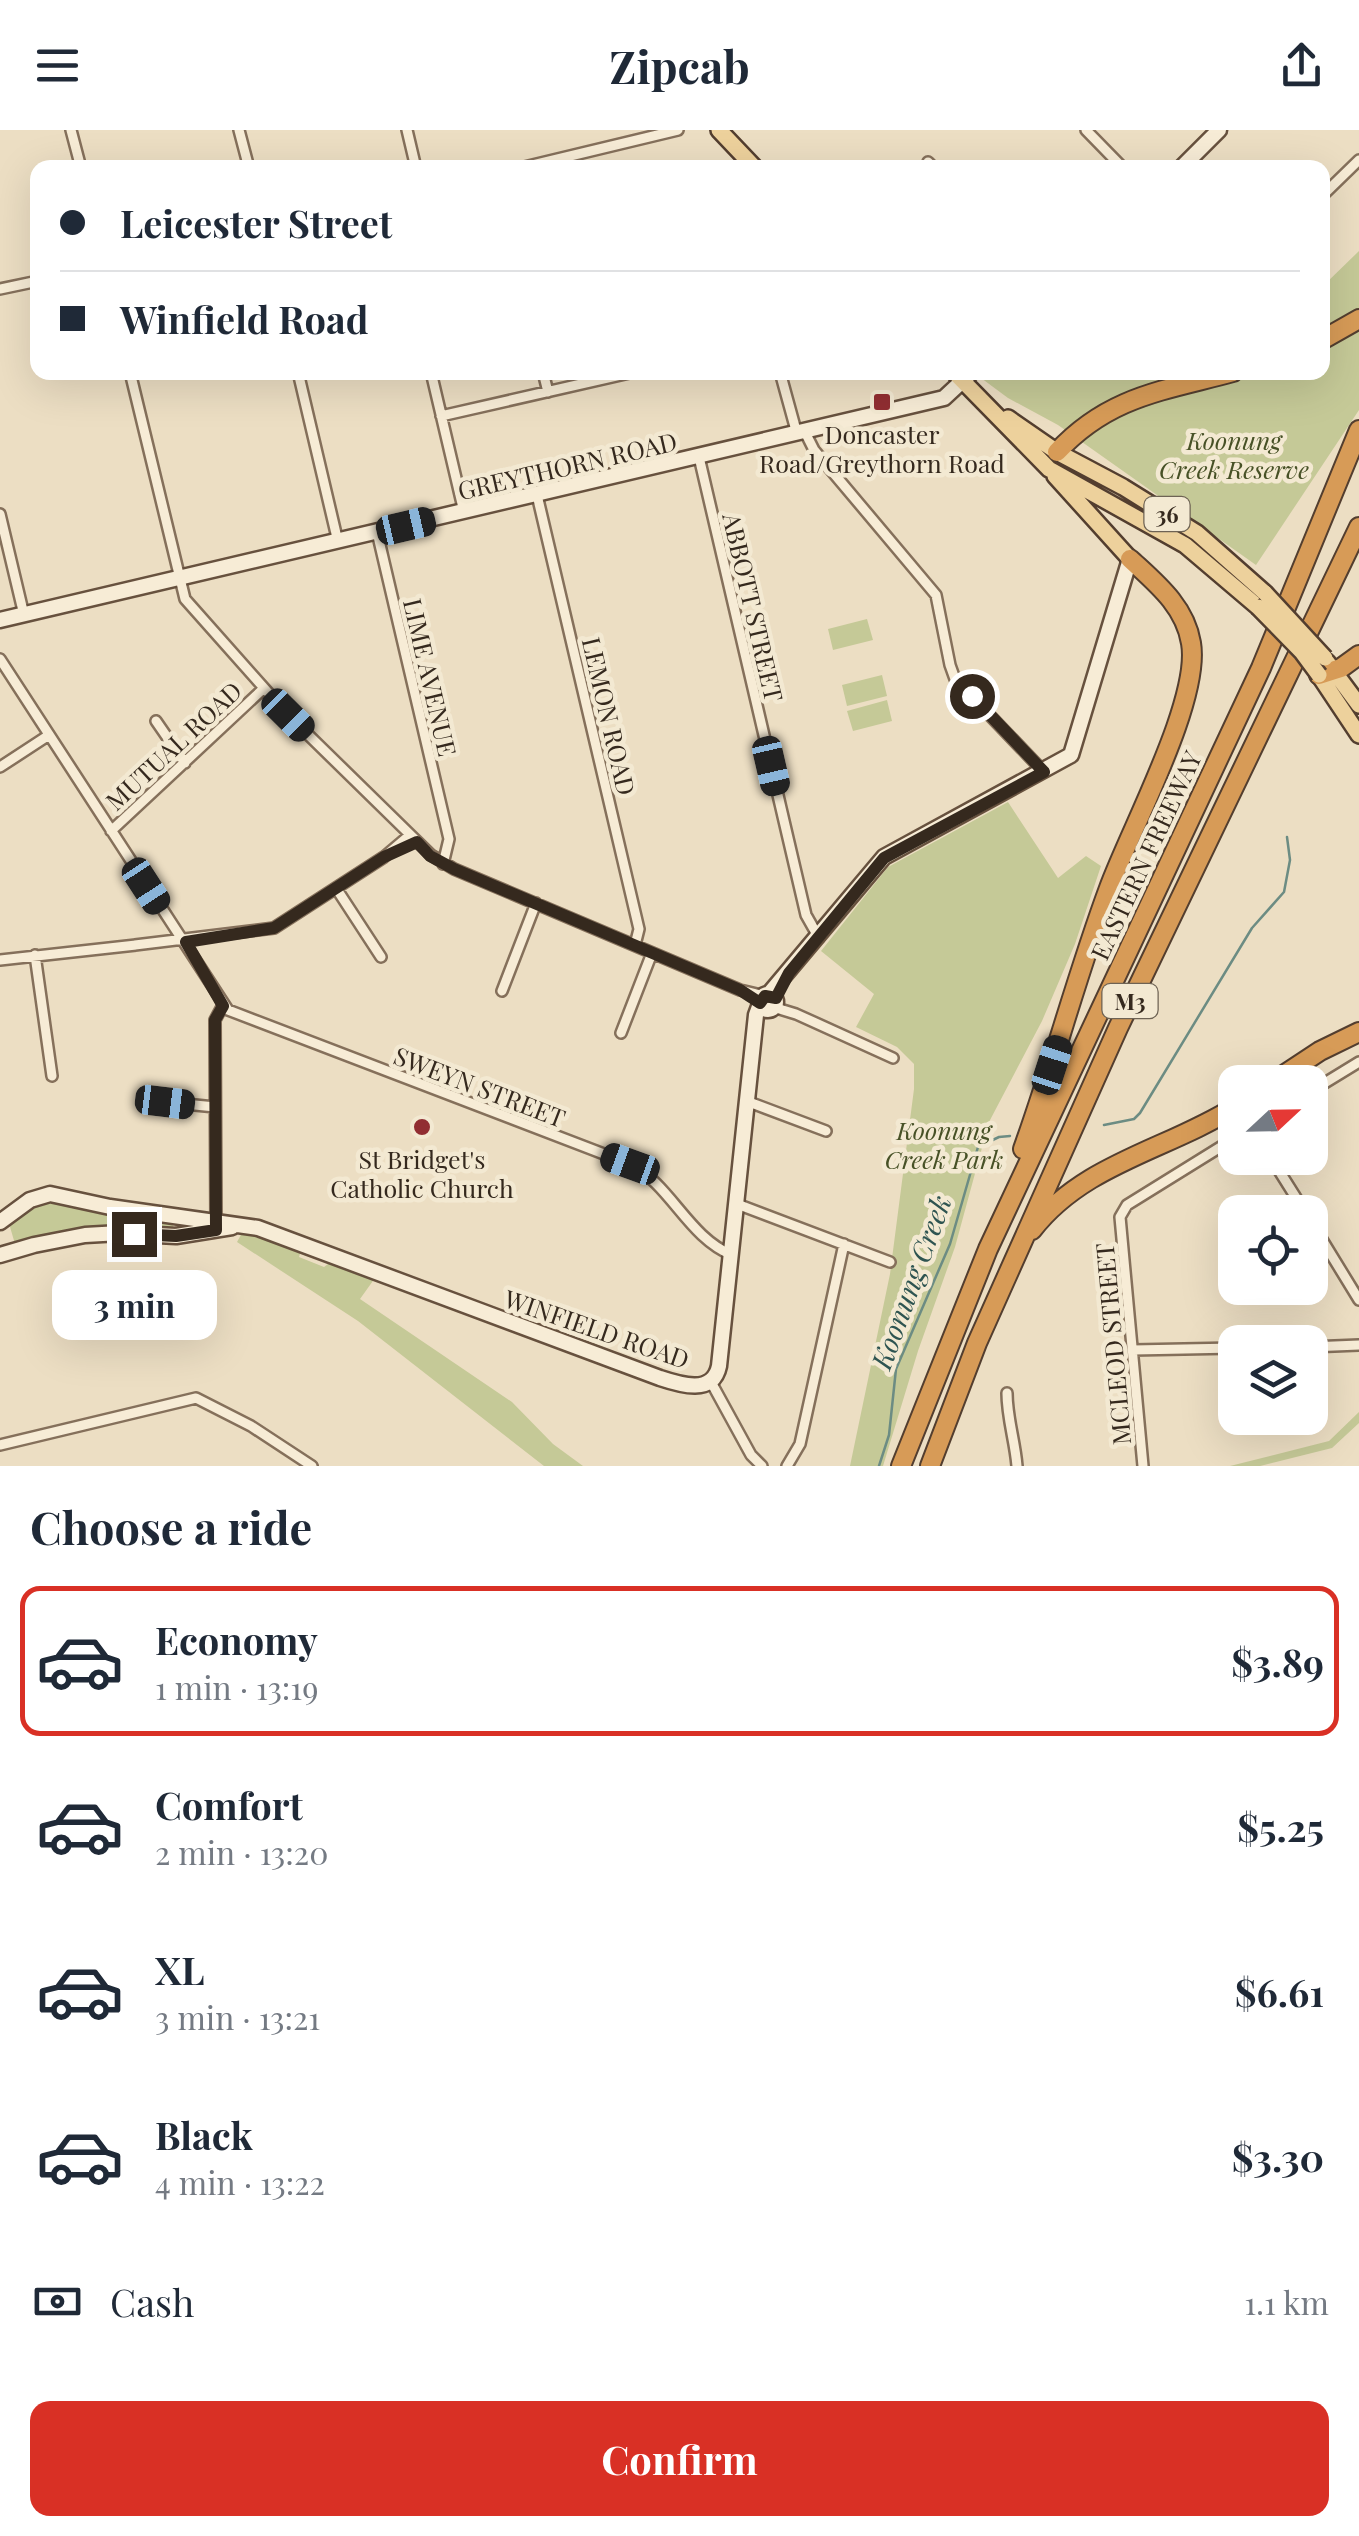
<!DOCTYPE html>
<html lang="en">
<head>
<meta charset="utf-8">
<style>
  :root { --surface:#fff; --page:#f6f6f7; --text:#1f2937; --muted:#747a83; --line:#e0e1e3; --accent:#d93025 }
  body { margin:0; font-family:"Playfair Display",serif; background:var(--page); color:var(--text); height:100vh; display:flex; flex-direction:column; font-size:38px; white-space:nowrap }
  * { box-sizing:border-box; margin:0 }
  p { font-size:32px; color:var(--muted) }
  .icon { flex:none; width:55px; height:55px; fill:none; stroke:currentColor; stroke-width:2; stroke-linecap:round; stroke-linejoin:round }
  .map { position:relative; height:1336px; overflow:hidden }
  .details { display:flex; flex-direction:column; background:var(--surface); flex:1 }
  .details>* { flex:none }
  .banner { position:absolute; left:30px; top:30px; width:1300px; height:220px; border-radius:20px; box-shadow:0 10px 40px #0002; display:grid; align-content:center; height:220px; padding:0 30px; background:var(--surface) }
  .needle { width:65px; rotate:68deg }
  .tools { position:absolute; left:1218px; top:935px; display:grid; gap:20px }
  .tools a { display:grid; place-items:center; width:110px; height:110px; border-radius:20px; background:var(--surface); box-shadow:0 10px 40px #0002; font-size:50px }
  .end { position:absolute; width:45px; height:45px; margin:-22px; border:12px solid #35291e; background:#fff; box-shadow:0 0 0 5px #fff }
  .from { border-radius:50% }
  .bubble { position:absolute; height:70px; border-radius:20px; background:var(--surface); box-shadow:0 10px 40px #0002; font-size:32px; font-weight:700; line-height:70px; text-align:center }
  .car { position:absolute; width:30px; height:60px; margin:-30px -15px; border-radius:12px; box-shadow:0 0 8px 2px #0007; background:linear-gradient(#222 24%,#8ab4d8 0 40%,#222 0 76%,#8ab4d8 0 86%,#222 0) }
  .banner b { display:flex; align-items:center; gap:35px; height:95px; font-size:38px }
  .banner b+b { border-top:2px solid var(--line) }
  .banner i { width:25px; height:25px; background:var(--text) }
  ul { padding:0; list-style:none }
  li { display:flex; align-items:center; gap:30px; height:150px; margin:0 20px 15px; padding:0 10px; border:5px solid transparent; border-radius:20px }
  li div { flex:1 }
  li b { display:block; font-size:38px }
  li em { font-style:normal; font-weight:700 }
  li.on { border-color:var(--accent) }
  li>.icon { width:90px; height:90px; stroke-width:1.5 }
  h2 { padding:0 30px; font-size:45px; line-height:120px }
  .pay { display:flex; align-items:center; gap:25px; height:110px; padding:0 30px; font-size:38px }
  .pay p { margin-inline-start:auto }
  .button { display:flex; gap:20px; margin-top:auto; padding:20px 30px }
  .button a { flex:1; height:115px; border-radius:20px; background:var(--accent); color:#fff; font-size:40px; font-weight:700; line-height:115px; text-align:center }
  header { display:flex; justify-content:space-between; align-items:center; height:130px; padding:0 30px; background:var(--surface); font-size:45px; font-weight:700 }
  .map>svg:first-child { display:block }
</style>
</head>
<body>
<header><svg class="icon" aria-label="menu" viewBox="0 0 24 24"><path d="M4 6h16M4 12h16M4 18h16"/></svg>Zipcab<svg class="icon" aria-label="share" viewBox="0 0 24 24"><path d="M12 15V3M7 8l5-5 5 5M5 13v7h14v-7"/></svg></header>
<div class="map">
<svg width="1359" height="1336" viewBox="0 0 1359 1336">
  <rect width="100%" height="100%" fill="#ecdec3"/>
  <!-- green -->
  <path fill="#c5c997" d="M 1359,121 L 1359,280 L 1256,435 L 1058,295 L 1008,268 L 981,248 L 987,242 L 1322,242 L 1323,156 Z
    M 867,489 L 873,510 L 833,520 L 828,499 Z
    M 882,545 L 887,566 L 847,576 L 842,555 Z
    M 887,570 L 892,591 L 853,601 L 847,581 Z
    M 1008,672 L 1058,748 L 1086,726 L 1101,736 L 1075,814 L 1042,891 L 989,992 L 955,1117 L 918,1221 L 883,1336 L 850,1336 L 890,1144 L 914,959 L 914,934 L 897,917 L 856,897 L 874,864 L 821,821 L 888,737 Z
    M 40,1068 L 172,1090 L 173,1097 L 171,1101 L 15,1114 L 8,1090 Z
    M 242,1103 L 263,1106 L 301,1120 L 299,1127 L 324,1137 L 332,1131 L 375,1148 L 360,1169 L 512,1272 L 553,1314 L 583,1336 L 544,1336 L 358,1191 L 237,1112 Z
    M 1359,1282 L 1359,1293 L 1332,1318 L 1260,1336 L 1230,1336 L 1329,1311 Z"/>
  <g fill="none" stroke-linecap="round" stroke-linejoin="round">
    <!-- stream -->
    <path stroke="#6c8c83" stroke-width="2.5" d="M 1104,995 L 1134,989 L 1140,983 L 1252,798 L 1284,762 L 1290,730 L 1287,707
      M 879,1336 L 889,1305 L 896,1239 L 950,1114 L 978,1017 L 999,1007 L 1010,1006"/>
    <defs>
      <path id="street" d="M 71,0 L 81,38
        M 239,0 L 249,38
        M 407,0 L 416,38
        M 1086,0 L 1123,38
        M 928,32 L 934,38
        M 520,38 L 678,0
        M 1322,66 L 1359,30
        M 0,159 L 38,151
        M 130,242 L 185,469 L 288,585 L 431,725 L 454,739 L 740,860 L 765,866
        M 298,242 L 338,412
        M 431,242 L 464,382
        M 543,242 L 548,262
        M 780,242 L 797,304
        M 441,286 L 634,242
        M 805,302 L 814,320 L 936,465 L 950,535 L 955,549 L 1044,642
        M 699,327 L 806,785 L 819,808
        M 537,365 L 639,799 L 635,815
        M 0,384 L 24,485
        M 377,402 L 449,709 L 443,734
        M 0,529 L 228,880 L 630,1034 C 671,1055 688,1107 732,1125
        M 156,591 L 185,633
        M 0,637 L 49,605
        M 111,701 L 263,559
        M 336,758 L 381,827
        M 135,815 L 274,798 L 384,727 L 410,705
        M 35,825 L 52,946
        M 0,830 L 136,815
        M 502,861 L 536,773
        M 773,877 L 796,884 L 893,928
        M 621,903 L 652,823
        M 1310,962 L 1359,932
        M 165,972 L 215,977
        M 749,972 L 826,1001
        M 1271,1028 L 1305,1082
        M 737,1074 L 890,1132
        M 1310,1090 L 1359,1170
        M 216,1097 L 215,890 L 223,875
        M 1310,1217 L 1359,1215
        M 1133,1220 L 1235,1218
        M 711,1252 L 751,1325 L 762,1336
        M 1007,1263 C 1007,1288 1015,1311 1017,1336
        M 0,1315 L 196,1268 L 251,1296 L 312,1336
        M 787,1336 L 800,1314 L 844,1114
        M 1143,1336 L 1120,1087 L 1127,1075 L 1235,1008"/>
      <path id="secondary" d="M 1181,38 L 1219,0
        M 0,490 L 944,268 L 972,242
        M760 872a8 8 0 1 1 16 0a8 8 0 1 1-16 0Z
        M 768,865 L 884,727 L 1071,625 L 1130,429
        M 0,1092 L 30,1070 L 50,1064 L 110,1077 L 258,1098 L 660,1248 C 681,1255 713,1265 719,1236 L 756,885 L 760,874
        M 0,1125 L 34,1115 L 85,1105 L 120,1103 L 176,1106 L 232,1097"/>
      <path id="primary" d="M 719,0 L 755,38
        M 954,242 L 1049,339 L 1185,415 L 1258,477
        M 1008,288 L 1057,322 L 1123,357 L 1197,403 L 1265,463
        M 1055,346 L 1130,429
        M 1327,532 L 1359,575
        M 1319,545 L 1359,605"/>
      <path id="highway" d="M 1322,210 L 1359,189
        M 1057,322 C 1109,266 1163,261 1233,242
        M 1319,545 L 1341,538 L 1359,525
        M 1273,952 L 1320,921 L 1359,902
        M 1023,1019 C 1054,933 1077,844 1109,758 C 1130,700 1201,570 1191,513 C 1185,476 1156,453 1130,429
        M 1032,1100 C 1084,1033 1167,1020 1235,977
        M 901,1336 L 988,1119 L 1261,538 L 1359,300
        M 930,1336 L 977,1213 L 1118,898 L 1359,397"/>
    </defs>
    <!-- street casing -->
    <use href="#street" stroke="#85705b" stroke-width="14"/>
    <!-- secondary casing -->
    <use href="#secondary" stroke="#67513e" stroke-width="19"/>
    <!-- primary casing -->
    <use href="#primary" stroke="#533e2f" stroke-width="20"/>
    <!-- highway casing -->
    <use href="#highway" stroke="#533e2f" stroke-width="22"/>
    <!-- street -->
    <use href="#street" stroke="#f7ecd6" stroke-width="9"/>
    <!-- secondary -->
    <use href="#secondary" stroke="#f7ecd6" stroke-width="14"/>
    <!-- primary -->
    <use href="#primary" stroke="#edd19c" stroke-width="15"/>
    <!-- highway -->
    <use href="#highway" stroke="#d79b57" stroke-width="18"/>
    <defs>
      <path id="primary-bridge" d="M 1265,463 L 1325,528
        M 1258,477 L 1302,522 L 1319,545"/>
    </defs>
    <!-- primary-bridge casing -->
    <use href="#primary-bridge" stroke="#533e2f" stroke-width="20" stroke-linecap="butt"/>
    <!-- primary-bridge -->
    <use href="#primary-bridge" stroke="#edd19c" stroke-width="15"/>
  </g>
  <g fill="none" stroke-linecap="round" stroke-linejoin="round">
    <!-- route -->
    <path stroke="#35291e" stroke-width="12" d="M 134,1104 L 176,1106 L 216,1100 L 215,890 L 223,876 L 186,812 L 274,798 L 384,727 L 417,712 L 430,726 L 454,739 L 740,860 L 760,873 L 765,866 L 776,868 L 789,843 L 884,728 L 1044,642 L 972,566"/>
  </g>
  <!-- markers -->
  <g fill="#912e32" stroke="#f3e9d2" stroke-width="4">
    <rect x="872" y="262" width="20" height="20" rx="5"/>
    <circle cx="422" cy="997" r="10"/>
  </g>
  <g text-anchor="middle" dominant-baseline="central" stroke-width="9" stroke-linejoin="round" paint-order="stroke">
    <!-- shield labels -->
    <g fill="#f3e9d2" stroke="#6e6354" stroke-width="2.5">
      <rect x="1144.5" y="367" width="45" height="34" rx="8"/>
      <rect x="1102.5" y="854" width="55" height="34" rx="8"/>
    </g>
    <g font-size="22" font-weight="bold" fill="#35291e">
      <text x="1167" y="384">36</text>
      <text x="1130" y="871">M3</text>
    </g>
    <!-- poi labels -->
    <g font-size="25" fill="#35291e" stroke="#f3e9d2">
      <text x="882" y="303">Doncaster<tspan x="882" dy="29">Road/Greythorn Road</tspan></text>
      <text x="422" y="1028">St Bridget's<tspan x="422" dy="29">Catholic Church</tspan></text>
    </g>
    <!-- park labels -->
    <g font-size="25" font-style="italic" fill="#475126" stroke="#f3e9d2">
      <text x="1234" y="309">Koonung<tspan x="1234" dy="29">Creek Reserve</tspan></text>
      <text x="944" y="999">Koonung<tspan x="944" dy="29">Creek Park</tspan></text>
    </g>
    <!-- street labels -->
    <g font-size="25" fill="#35291e" stroke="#f3e9d2">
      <text transform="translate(567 335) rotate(-13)">GREYTHORN ROAD</text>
      <text transform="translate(754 477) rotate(77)">ABBOTT STREET</text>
      <text transform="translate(431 547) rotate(77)">LIME AVENUE</text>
      <text transform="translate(610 586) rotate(77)">LEMON ROAD</text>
      <text transform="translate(173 615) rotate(-43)">MUTUAL ROAD</text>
      <text transform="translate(1145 725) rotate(-65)">EASTERN FREEWAY</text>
      <text transform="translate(480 956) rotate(21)">SWEYN STREET</text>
      <text transform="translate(597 1198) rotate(19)">WINFIELD ROAD</text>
      <text transform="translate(1112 1214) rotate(-95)">MCLEOD STREET</text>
    </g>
    <!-- water labels -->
    <g font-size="28" font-style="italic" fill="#2e5451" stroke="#f3e9d2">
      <text transform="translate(910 1152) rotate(-70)">Koonung Creek</text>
    </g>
  </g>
</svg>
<div class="tools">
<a><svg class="needle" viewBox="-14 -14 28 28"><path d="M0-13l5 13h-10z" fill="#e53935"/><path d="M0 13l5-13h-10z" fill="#747a83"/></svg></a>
<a><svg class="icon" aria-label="locate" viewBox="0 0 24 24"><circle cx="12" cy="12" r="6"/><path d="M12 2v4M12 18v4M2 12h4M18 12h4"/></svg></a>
<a><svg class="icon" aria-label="layers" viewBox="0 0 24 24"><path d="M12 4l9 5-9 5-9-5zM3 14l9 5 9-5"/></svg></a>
</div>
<i class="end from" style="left:972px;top:566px"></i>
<i class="end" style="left:134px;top:1104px"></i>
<div class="bubble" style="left:52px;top:1140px;width:165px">3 min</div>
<i class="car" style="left:406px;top:396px;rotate:77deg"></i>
<i class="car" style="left:288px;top:585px;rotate:135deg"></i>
<i class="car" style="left:771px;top:636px;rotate:167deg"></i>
<i class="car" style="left:146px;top:756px;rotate:147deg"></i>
<i class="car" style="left:1052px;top:935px;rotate:18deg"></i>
<i class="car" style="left:165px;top:972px;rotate:97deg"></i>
<i class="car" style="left:630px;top:1034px;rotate:290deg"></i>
<div class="banner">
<b><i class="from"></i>Leicester Street</b>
<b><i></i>Winfield Road</b>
</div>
</div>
<section class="details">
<h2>Choose a ride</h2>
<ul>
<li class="on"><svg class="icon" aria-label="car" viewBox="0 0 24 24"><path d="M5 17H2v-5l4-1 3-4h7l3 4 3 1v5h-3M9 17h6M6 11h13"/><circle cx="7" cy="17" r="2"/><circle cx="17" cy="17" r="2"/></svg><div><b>Economy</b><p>1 min · 13:19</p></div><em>$3.89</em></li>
<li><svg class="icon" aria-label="car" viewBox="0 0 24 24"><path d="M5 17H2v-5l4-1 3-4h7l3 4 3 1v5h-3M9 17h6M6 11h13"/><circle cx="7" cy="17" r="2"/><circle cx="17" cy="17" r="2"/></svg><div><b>Comfort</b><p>2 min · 13:20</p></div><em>$5.25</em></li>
<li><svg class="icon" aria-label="car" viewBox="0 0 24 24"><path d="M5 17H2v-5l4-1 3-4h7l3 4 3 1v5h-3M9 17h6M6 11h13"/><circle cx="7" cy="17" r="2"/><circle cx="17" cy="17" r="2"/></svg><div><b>XL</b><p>3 min · 13:21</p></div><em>$6.61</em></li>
<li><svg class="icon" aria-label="car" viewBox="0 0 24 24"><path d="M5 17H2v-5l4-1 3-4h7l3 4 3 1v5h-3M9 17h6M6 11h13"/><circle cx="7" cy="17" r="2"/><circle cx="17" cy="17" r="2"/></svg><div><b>Black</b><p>4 min · 13:22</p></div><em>$3.30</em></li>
</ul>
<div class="pay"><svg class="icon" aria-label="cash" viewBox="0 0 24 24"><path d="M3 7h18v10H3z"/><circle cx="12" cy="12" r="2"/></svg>Cash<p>1.1 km</p></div>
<div class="button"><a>Confirm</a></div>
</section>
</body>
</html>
